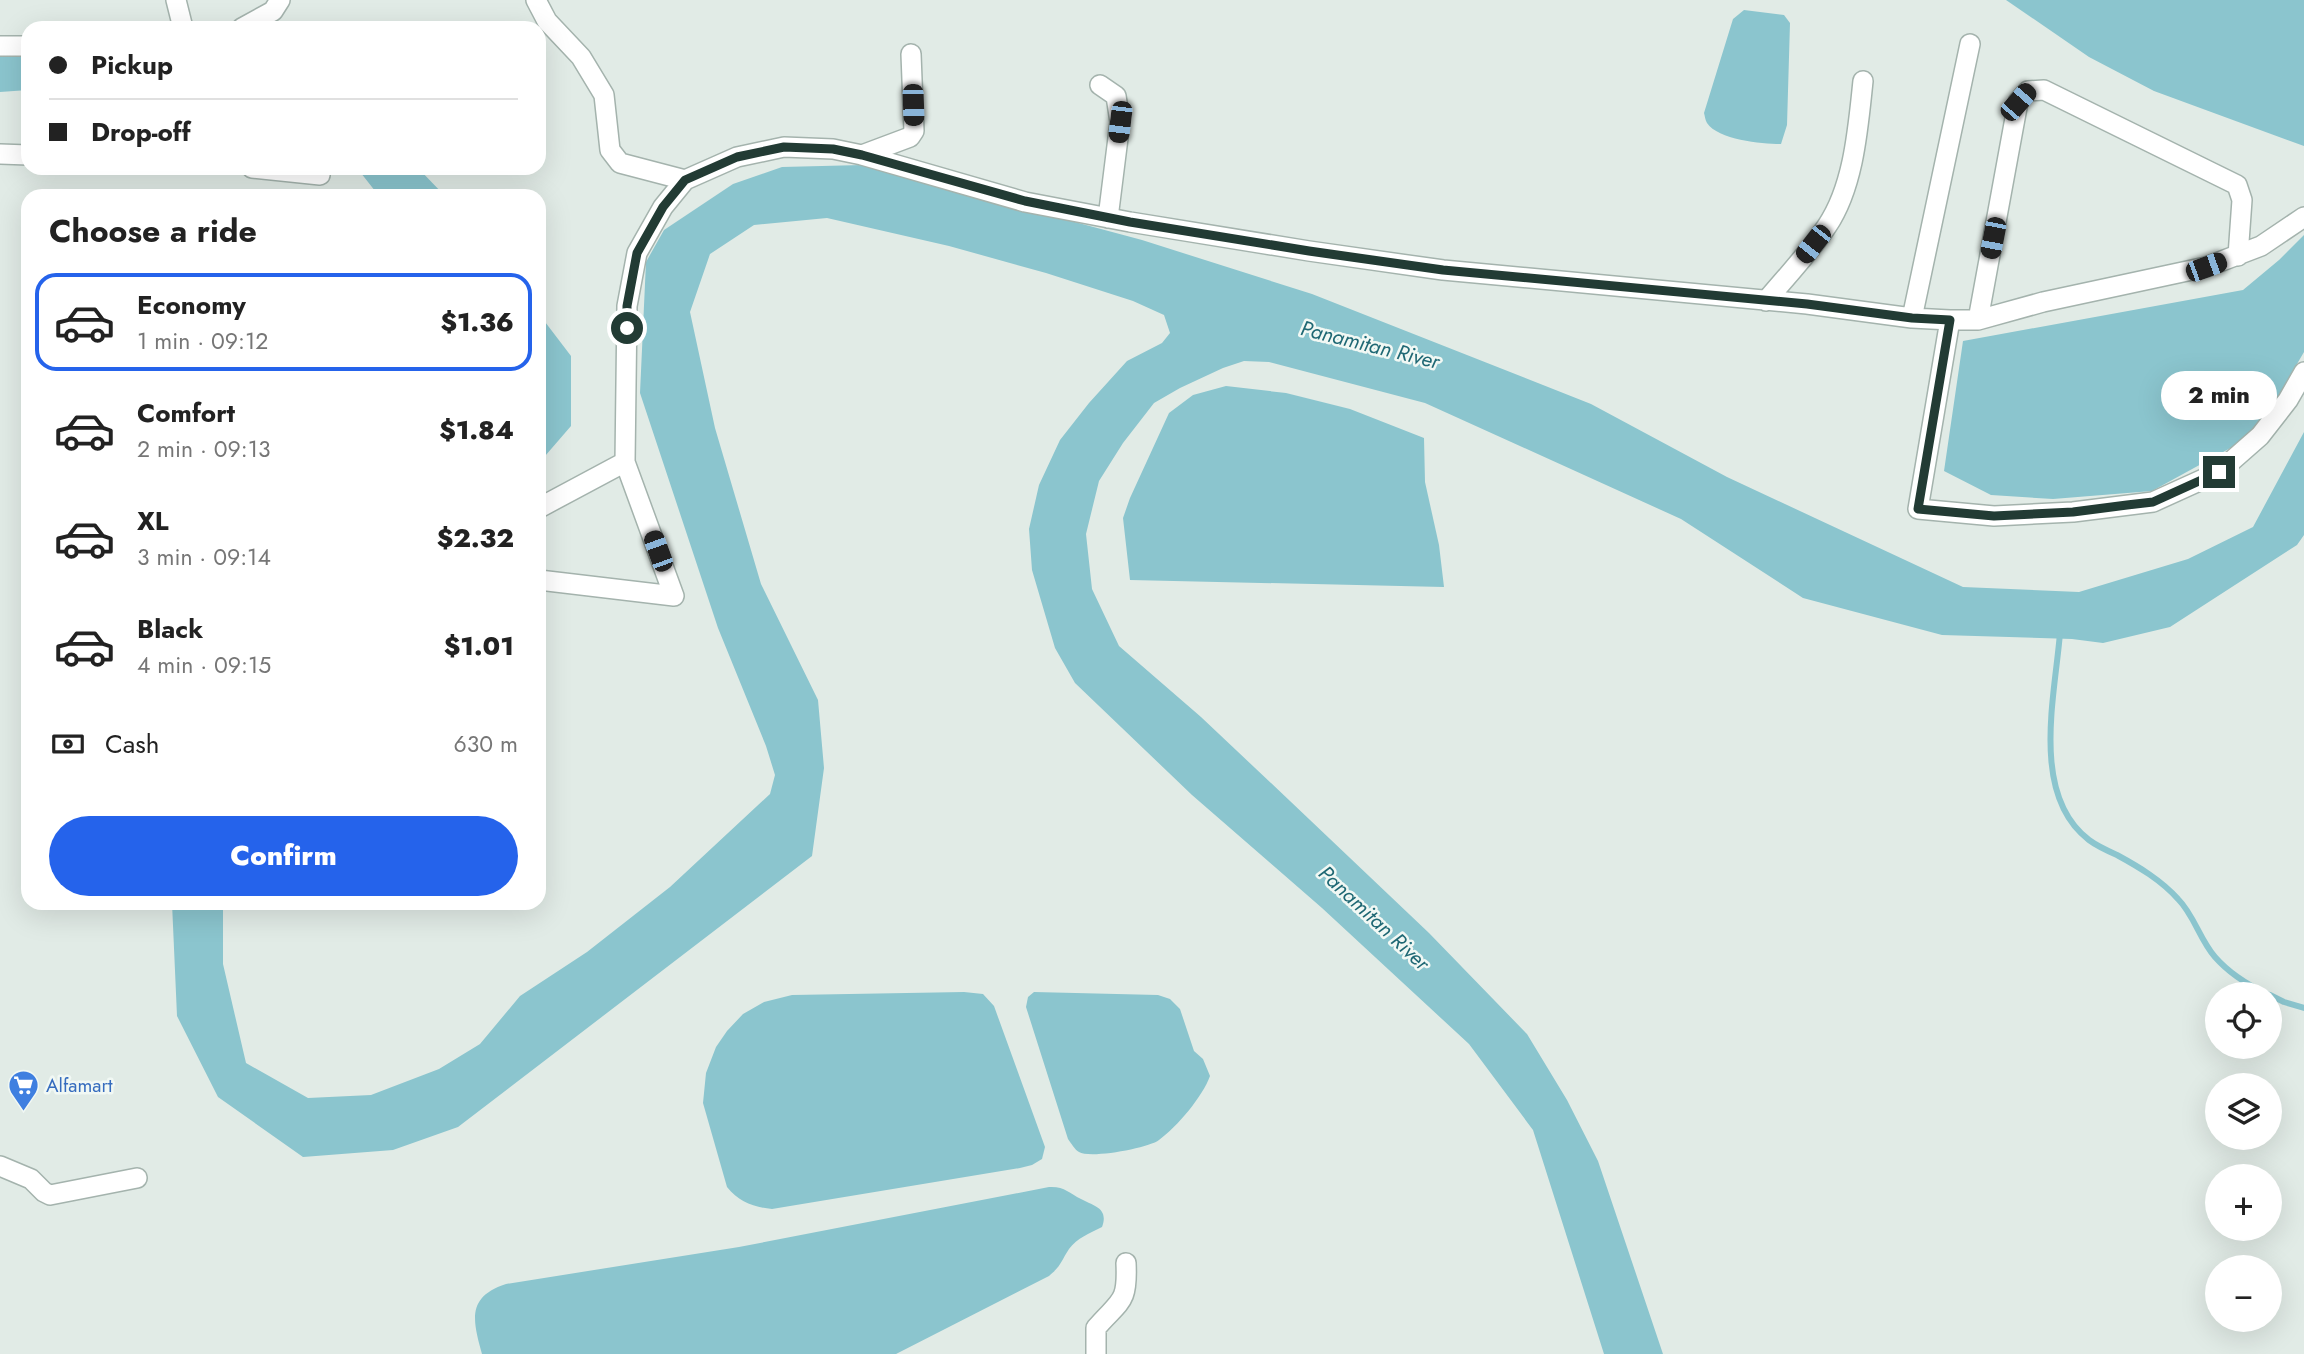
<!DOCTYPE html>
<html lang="en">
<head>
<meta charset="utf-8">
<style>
  :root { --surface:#fff; --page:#f2f2f2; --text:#222; --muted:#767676; --line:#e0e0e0; --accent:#2563eb }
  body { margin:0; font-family:Jost,sans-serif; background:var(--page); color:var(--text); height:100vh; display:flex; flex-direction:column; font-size:26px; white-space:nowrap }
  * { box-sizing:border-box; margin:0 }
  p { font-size:23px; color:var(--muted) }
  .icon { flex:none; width:38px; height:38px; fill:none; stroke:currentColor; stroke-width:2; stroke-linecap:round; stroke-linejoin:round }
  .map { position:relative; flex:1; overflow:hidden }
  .sheet { position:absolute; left:21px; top:189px; width:525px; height:721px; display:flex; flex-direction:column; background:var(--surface); border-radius:21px; box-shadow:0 7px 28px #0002 }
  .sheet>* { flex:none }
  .hud { position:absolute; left:21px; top:21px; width:525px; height:154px; border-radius:21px; box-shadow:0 7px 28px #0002; display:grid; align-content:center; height:154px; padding:0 28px; background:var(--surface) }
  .buttons { position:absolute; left:2205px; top:982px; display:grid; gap:14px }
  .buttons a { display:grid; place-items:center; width:77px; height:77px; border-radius:50%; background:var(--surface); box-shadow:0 7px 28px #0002; font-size:35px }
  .end { position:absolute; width:32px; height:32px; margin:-16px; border:9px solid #223b34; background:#fff; box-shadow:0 0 0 4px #fff }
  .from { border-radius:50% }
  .bubble { position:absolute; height:49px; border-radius:24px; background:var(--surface); box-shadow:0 7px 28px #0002; font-size:23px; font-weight:800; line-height:49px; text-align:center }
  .car { position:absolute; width:21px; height:42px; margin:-21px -10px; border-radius:9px; box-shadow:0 0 5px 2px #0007; background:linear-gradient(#222 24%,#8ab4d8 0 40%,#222 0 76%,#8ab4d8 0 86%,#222 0) }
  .hud b { display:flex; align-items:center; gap:24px; height:66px; font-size:26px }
  .hud b+b { border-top:2px solid var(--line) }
  .hud i { width:18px; height:18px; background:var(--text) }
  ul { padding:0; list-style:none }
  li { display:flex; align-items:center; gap:21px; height:98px; margin:0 14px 10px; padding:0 14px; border:4px solid transparent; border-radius:21px }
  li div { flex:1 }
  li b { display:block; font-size:26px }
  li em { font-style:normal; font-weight:800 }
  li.selected { border-color:var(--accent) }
  li>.icon { width:63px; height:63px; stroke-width:1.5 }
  h2 { padding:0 28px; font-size:32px; line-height:84px }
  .pay { display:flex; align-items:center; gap:18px; height:77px; padding:0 28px; font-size:26px }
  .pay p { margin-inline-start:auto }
  .button { display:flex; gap:14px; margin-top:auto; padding:14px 28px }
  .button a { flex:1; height:80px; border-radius:42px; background:var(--accent); color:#fff; font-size:28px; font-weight:800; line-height:80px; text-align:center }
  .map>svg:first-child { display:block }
</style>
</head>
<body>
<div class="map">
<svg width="2304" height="1354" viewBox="0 0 2304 1354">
  <rect width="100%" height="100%" fill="#e1ebe6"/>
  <!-- water -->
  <path fill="#8bc5ce" d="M 2006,0 L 2304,0 L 2304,146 L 2154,91 L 2089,57 Z
    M 1744,10 L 1784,15 L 1790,23 L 1787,125 L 1781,144 C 1763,144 1718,140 1707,123 C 1705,120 1705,116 1704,113 L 1733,19 Z
    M 28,54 L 28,90 L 0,92 L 0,56 Z
    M 862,165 L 1142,240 L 1312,294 L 1591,404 L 1727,477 L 1963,587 L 2079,592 L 2188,559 L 2253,527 L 2304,432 L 2304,535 L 2297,545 L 2170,627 L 2103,643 L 2072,639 L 1942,635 L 1803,598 L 1681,519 L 1425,403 L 1269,362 L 1244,361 L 1223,368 L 1180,388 L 1154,403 L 1123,443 L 1099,481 L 1086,534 L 1092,589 L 1119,646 L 1201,717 L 1290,801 L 1429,933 L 1527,1034 L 1567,1100 L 1598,1161 L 1663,1354 L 1604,1354 L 1533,1130 L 1469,1044 L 1322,908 L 1192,795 L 1075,683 L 1055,648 L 1032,570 L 1029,529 L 1039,485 L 1060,440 L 1089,403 L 1127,361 L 1162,343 L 1170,333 L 1164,315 L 1133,301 L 1046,273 L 949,246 L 827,218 L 754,225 L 710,254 L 690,312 L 715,428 L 761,584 L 818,700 L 824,768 L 812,856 L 458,1127 L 393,1150 L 303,1157 L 218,1097 L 177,1016 L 172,903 L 223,903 L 223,964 L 246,1063 L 308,1098 L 371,1095 L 439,1069 L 480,1044 L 520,996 L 587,952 L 670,887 L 770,794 L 775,775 L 766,746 L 718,628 L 640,393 L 646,262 L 664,230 L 733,184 L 782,167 Z
    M 357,168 L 418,168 L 445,196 L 379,196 Z
    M 2304,235 L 2304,352 L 2256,434 L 2152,491 L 2053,499 L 1991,495 L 1944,471 L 1963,341 L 2243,290 L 2279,260 Z
    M 539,314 L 571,356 L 571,426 L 539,463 Z
    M 1226,386 L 1286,393 L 1350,409 L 1424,438 L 1425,482 L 1439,545 L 1444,587 L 1130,580 L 1123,518 L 1130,498 L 1169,413 L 1193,395 Z
    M 964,992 L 983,994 L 994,1006 L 1045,1147 L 1042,1159 L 1032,1165 L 1020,1168 L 772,1209 C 753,1207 739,1202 727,1187 L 703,1103 L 706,1073 L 716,1047 L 727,1031 L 743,1014 L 764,1002 L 792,995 Z
    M 1034,992 L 1158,995 L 1170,999 L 1180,1009 L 1194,1051 L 1203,1059 L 1210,1076 C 1203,1096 1177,1127 1159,1140 C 1149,1148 1090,1159 1079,1152 C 1075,1150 1071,1143 1068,1139 L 1026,1007 L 1028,997 Z
    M 1049,1187 C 1064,1186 1069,1193 1081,1199 C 1094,1206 1109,1208 1102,1227 C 1090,1233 1077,1238 1069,1249 C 1061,1261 1062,1265 1049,1276 L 896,1354 L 482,1354 C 473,1321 466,1297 506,1284 L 739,1247 Z"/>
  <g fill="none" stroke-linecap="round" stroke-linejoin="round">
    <!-- stream -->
    <path stroke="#8bc5ce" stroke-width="6" d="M 2060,633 C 2055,696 2030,795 2089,840 C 2097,846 2108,851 2117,855 C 2139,867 2161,880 2178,899 C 2194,915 2200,940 2215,957 C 2229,973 2248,985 2267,994
      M 2270,995 L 2284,1002 L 2304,1008"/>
    <defs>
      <path id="minor" d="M 176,0 L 183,28
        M 536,0 L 547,21 L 581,57 L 604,95 L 610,150 L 620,163 L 685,180
        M 242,28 L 273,11 L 280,0
        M 0,46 L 28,46
        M 1100,85 L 1116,96 L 1120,122 L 1108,218
        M 0,154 L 28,155
        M 862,155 L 910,137 L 914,131 L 911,54
        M 252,168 L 320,175
        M 1766,301 C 1786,277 1809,253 1827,226 C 1854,186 1858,128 1863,81
        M 1912,318 L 1970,44
        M 1950,320 L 1918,509 L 1994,516 L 2073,512 L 2153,502 L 2219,472 L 2260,436 L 2288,400 L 2304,372
        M 1978,320 L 2018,102 L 2028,91 L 2044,90 L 2237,185 L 2242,200 L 2238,256
        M 539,508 L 625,462
        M 539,580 L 674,596 L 625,462 L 627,306 L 637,253 L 663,207 L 685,180 L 737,157 L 784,147 L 833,149 L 862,155 L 1025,202 L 1130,222 L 1309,251 L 1443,270 L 1807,304 L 1912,318 L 1950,320 L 1978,320 L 2043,302 L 2206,267 L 2261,246 L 2304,217
        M 0,1166 L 31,1179 L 44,1192 L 50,1195 L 137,1178
        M 1096,1354 L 1096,1328 C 1120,1300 1128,1304 1126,1263"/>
    </defs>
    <!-- minor casing -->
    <use href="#minor" stroke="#a4b3ad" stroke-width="22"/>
    <!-- minor -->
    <use href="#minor" stroke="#fff" stroke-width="19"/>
  </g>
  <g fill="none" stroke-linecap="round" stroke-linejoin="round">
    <!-- route -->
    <path stroke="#223b34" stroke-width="9" d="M 627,328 L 627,306 L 637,253 L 663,207 L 685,180 L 737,157 L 784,147 L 833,149 L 862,155 L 1025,201 L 1130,222 L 1309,251 L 1443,270 L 1807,304 L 1912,318 L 1950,320 L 1918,509 L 1994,516 L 2073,512 L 2127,505 L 2153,502 L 2219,472"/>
  </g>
  <!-- icons -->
  <defs>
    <symbol id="supermarket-pin" viewBox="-11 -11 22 30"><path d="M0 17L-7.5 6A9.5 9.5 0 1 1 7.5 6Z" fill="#3f7fe0" stroke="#f1f8f4"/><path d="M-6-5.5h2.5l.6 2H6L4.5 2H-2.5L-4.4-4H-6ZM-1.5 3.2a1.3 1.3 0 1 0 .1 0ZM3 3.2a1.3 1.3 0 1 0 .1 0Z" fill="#fff"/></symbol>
  </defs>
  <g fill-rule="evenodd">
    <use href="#supermarket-pin" x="6" y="1068" width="35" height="47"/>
  </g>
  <g text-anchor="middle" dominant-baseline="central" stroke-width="5" stroke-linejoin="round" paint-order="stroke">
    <!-- shop labels -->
    <g font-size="19" fill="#366cbe" stroke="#f1f8f4" text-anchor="start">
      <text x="46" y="1085">Alfamart</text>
    </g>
    <!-- water labels -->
    <g font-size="21" font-style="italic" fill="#1f6874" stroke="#f1f8f4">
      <text transform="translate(1370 345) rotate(14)">Panamitan River</text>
      <text transform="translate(1374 918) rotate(43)">Panamitan River</text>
    </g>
  </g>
</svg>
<div class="buttons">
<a><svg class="icon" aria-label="locate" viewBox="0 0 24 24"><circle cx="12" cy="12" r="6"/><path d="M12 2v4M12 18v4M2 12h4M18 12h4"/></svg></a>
<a><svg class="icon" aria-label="layers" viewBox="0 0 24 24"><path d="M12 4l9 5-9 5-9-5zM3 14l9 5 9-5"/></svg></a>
<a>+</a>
<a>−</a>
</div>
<i class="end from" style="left:627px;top:328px"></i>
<i class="end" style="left:2219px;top:472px"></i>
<div class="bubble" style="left:2161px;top:371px;width:116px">2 min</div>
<i class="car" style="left:2018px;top:102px;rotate:41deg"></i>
<i class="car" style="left:913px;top:105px;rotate:178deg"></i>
<i class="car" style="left:1120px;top:122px;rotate:187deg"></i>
<i class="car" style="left:1993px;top:238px;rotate:191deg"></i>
<i class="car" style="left:1813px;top:244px;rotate:218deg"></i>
<i class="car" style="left:2206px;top:267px;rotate:70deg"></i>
<i class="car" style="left:658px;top:551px;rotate:340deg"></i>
<div class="hud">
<b><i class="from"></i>Pickup</b>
<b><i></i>Drop-off</b>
</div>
<section class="sheet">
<h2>Choose a ride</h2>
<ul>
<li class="selected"><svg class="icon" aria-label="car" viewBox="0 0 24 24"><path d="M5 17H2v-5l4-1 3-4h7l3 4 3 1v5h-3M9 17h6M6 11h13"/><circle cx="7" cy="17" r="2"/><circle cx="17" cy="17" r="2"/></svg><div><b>Economy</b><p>1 min · 09:12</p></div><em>$1.36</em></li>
<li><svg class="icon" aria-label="car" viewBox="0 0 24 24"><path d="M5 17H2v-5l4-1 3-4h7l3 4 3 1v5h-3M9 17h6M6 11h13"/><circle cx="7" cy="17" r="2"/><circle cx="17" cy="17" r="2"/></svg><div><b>Comfort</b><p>2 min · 09:13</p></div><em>$1.84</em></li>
<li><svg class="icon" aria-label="car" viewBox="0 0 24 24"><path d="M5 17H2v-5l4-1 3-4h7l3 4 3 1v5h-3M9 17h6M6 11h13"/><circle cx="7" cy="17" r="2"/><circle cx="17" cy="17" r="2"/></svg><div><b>XL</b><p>3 min · 09:14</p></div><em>$2.32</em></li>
<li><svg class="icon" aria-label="car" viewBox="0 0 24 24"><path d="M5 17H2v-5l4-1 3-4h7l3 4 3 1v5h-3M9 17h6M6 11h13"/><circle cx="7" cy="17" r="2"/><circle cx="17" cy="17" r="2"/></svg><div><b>Black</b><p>4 min · 09:15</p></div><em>$1.01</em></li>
</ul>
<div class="pay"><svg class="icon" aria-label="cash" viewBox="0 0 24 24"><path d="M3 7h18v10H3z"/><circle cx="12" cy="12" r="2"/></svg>Cash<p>630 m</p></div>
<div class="button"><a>Confirm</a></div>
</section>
</div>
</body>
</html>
